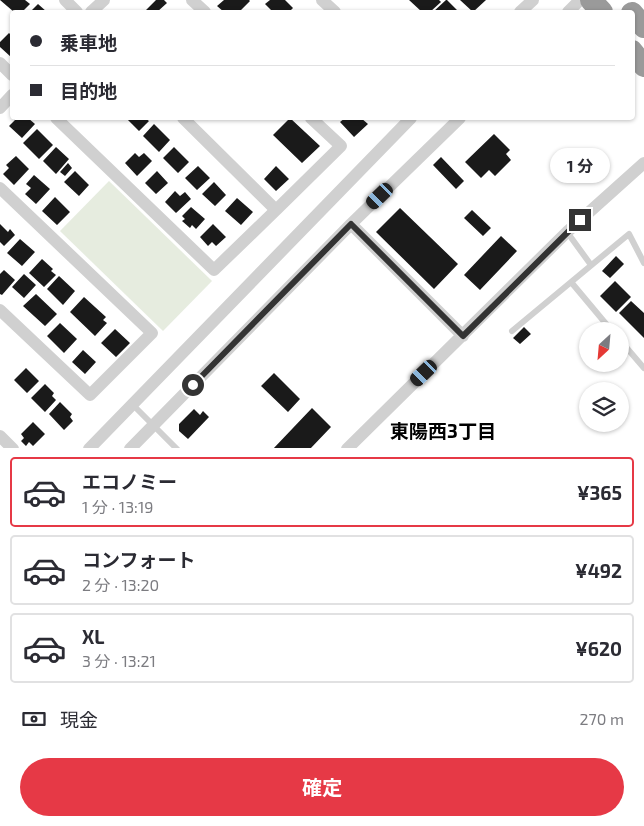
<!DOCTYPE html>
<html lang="ja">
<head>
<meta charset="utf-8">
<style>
  :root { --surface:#fff; --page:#f7f7f7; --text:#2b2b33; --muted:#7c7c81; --line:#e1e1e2; --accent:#e63946 }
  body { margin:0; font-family:"Exo 2","Noto Sans JP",sans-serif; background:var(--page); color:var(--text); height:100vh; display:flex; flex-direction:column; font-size:19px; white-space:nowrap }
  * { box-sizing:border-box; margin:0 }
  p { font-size:16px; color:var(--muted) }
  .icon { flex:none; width:28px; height:28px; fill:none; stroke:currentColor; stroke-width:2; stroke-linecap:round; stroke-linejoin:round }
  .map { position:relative; height:448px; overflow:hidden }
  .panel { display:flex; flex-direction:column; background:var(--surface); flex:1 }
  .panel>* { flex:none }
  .hud { position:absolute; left:10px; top:10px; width:625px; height:110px; border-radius:5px; box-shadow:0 1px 4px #0004; display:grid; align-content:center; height:110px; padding:0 20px; background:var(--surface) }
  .needle { width:32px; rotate:206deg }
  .tools { position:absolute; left:579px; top:322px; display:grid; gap:10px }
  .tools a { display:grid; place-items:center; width:50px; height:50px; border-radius:50%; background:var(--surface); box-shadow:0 1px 4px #0004; font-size:25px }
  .end { position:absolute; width:22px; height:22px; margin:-11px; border:6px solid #333; background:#fff; box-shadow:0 0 0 2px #fff }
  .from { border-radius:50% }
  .bubble { position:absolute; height:35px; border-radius:18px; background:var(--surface); box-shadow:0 1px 4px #0004; font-size:16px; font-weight:700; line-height:35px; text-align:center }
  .car { position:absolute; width:15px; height:30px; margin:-15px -8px; border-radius:6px; box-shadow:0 0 4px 1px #0007; background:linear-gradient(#222 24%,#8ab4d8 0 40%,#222 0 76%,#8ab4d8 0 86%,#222 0) }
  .hud b { display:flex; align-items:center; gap:18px; height:48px; font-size:19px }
  .hud b+b { border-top:1px solid var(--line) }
  .hud i { width:12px; height:12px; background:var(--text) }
  ul { padding:9px 0 0; list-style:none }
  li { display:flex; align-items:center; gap:15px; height:70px; margin:0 10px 8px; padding:0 10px; border:2px solid var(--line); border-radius:5px }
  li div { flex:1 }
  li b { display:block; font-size:19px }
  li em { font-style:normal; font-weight:700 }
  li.current { border-color:var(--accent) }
  li>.icon { width:45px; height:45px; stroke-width:1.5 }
  .pay { display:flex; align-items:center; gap:12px; height:55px; padding:0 20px; font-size:19px }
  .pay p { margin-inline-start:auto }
  .primary-button { display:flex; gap:10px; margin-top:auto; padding:10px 20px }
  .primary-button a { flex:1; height:58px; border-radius:30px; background:var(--accent); color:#fff; font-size:20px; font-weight:700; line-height:58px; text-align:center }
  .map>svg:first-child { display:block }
</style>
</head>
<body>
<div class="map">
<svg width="644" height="449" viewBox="0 0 644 449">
  <rect width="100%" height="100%" fill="#fff"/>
  <!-- green -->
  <path fill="#e6ecdf" d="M 109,181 L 212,281 L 163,331 L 60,231 Z"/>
  <!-- building -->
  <path fill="#1a1a1a" d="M 0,0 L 25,0 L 30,4 L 22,12 L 14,12 Z
    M 156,0 L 164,0 L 167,3 L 157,12 L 146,12 L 145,11 Z
    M 224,0 L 249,0 L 250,1 L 239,12 L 232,12 L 230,11 L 229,12 L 224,12 L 217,6 Z
    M 270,0 L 285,0 L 293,8 L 289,12 L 273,12 L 265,4 Z
    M 409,0 L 439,0 L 441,2 L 430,12 L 422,12 Z
    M 447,0 L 459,12 L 433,12 L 446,0 Z
    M 460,0 L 486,0 L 473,12 Z
    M 38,4 L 47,12 L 30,12 Z
    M 9,33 L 12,36 L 12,56 L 11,57 L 0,47 L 0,42 Z
    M 12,118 L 28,118 L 35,124 L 22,138 L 9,126 L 15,120 Z
    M 126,118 L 145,118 L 149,121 L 139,131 Z
    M 290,118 L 320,146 L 302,163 L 273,135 Z
    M 345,118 L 361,118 L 368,124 L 354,137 L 340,122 Z
    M 154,124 L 170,140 L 159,152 L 143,136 Z
    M 37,129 L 53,145 L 39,159 L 23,143 Z
    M 494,134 L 510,150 L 506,154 L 511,160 L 495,176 L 489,170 L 481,178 L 465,162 Z
    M 56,147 L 69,159 L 56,174 L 43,161 Z
    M 174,147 L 189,162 L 178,173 L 163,158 Z
    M 135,153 L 139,157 L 144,153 L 152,161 L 137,176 L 125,163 Z
    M 16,156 L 29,169 L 14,185 L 3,174 L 9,168 L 6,165 Z
    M 441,157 L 464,181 L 456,189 L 433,165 Z
    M 68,163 L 72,168 L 65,176 L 60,172 Z
    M 198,166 L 210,178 L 197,190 L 185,178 Z
    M 276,166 L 289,179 L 276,191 L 264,179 Z
    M 75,171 L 89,185 L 79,196 L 64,182 Z
    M 157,171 L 168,183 L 156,194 L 145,183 Z
    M 34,175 L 50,189 L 36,204 L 25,194 L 31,188 L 26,184 Z
    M 214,182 L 226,195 L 215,206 L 202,194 Z
    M 175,191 L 180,196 L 185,192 L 191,199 L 176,213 L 165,202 Z
    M 55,197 L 70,212 L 57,225 L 42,211 Z
    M 237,198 L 253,212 L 241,225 L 225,211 Z
    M 191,207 L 205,219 L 196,229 L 192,225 L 190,228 L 182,221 L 185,219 L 182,216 Z
    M 400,208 L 458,264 L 434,289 L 376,232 Z
    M 472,210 L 491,228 L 483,236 L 464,218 Z
    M 0,224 L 8,232 L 10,229 L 15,235 L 4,246 L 0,242 Z
    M 213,224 L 226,237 L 216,246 L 212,242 L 208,246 L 200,237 Z
    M 501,236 L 517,251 L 480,290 L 464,275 Z
    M 20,239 L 35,252 L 22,266 L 7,253 Z
    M 616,256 L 624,264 L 610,278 L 602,271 Z
    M 42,259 L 53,269 L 51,271 L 56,275 L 44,287 L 29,273 Z
    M 4,270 L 15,280 L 2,295 L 0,294 L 0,274 Z
    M 24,274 L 36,285 L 24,298 L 12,287 Z
    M 59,276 L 75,291 L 63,305 L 47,289 Z
    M 615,281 L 631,297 L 616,312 L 600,296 Z
    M 36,294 L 57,314 L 45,326 L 23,306 Z
    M 84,297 L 106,317 L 103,320 L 107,323 L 95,336 L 70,312 Z
    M 631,301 L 644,313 L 644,338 L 619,313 Z
    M 60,323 L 77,339 L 64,353 L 47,336 Z
    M 524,327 L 531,334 L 520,344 L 513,338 Z
    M 115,329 L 130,343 L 116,357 L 101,343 Z
    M 83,350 L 96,362 L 85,374 L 72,362 Z
    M 26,368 L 39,381 L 27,393 L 14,380 Z
    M 274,373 L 300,399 L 288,412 L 261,386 Z
    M 45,384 L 54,393 L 52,396 L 56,400 L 45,412 L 31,398 Z
    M 60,402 L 72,414 L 70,417 L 73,421 L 64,430 L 49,414 Z
    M 312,408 L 331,427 L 310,449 L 273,449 Z
    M 194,409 L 200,415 L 203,411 L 209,417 L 188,439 L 179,431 L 179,424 Z
    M 33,422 L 45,434 L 33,446 L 29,442 L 26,446 L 21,441 L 24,438 L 21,434 Z"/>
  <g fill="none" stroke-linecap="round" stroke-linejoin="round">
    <!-- lane -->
    <path stroke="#d0d0d0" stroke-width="6" d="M 567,232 L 591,265
      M 571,282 L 612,331
      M 512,331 L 629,234 L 644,263
      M 620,340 L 644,368
      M 132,404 L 177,449"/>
    <!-- street -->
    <path stroke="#d0d0d0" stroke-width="12" d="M 65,0 L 77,12
      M 192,0 L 205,12
      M 322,0 L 335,12
      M 91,12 L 104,0
      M 520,12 L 533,0
      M 568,12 L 580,0
      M 0,63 L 12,75
      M 0,108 L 12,95
      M 56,118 L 214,270 L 276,210
      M 183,118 L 276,210 L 341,146 L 311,118
      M 0,188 L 152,333 L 90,395 L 0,310
      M 351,224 L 463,336
      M 0,436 L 13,449
      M 89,449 L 411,118
      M 130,449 L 351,224 L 460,118
      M 347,449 L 567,232 L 644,163"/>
    <!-- highway -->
    <path stroke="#9a9a9a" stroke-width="22" d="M 591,0 L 602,12
      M 632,13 L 644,27
      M 632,51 L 644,66"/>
  </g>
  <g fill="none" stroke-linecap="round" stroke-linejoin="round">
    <!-- route -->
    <path stroke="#333" stroke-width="6" d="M 193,385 L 351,224 L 463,336 L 580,220"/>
  </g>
  <g text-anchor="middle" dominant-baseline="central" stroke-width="5" stroke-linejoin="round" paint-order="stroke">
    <!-- neighbourhood labels -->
    <g font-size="19" font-weight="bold" fill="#000" stroke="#fff">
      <text x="443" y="430">東陽西3丁目</text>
    </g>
  </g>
</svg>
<div class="tools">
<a><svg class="needle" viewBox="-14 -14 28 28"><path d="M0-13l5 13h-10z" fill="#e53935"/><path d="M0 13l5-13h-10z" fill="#7c7c81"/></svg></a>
<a><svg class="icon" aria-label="layers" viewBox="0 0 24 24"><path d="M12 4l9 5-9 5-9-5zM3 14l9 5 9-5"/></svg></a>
</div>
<i class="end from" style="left:193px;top:385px"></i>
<i class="end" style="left:580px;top:220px"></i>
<div class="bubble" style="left:550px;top:148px;width:60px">1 分</div>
<i class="car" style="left:380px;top:196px;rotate:226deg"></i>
<i class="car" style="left:424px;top:373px;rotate:226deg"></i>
<div class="hud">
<b><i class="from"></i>乗車地</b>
<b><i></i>目的地</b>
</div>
</div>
<section class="panel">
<ul>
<li class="current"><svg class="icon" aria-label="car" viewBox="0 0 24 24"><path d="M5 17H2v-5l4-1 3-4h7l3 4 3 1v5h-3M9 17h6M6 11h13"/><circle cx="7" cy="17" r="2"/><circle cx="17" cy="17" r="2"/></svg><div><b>エコノミー</b><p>1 分 · 13:19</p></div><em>¥365</em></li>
<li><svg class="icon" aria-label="car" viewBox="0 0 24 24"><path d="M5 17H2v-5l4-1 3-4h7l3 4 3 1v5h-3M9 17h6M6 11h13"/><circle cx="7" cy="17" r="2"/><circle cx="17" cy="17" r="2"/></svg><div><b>コンフォート</b><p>2 分 · 13:20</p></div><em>¥492</em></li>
<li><svg class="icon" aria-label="car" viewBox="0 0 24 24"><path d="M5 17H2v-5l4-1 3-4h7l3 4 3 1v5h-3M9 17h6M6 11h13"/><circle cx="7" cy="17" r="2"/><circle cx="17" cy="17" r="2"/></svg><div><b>XL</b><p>3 分 · 13:21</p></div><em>¥620</em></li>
</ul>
<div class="pay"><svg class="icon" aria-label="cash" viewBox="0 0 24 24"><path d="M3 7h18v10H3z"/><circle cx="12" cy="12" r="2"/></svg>現金<p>270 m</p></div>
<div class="primary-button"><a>確定</a></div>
</section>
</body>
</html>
